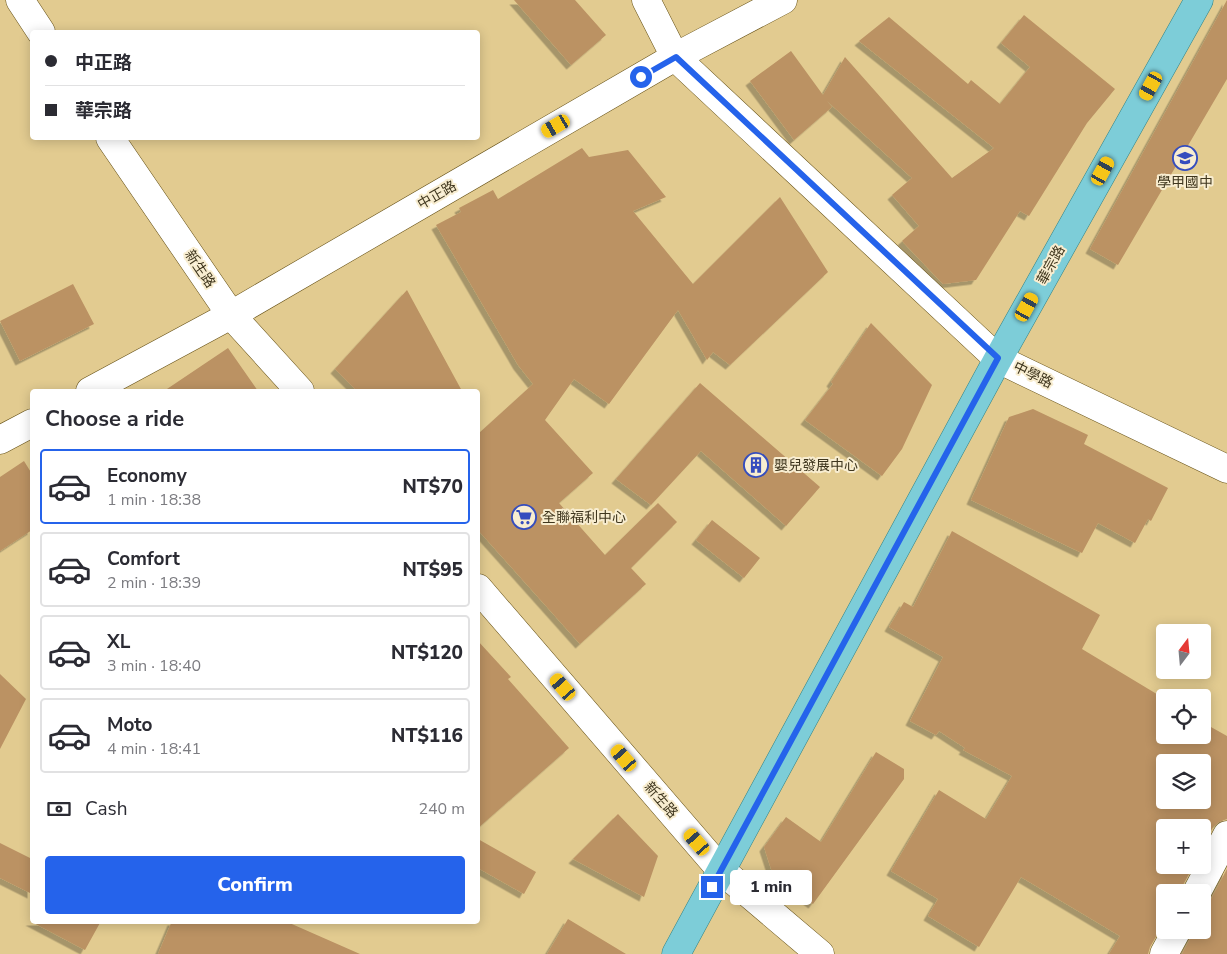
<!DOCTYPE html>
<html lang="en">
<head>
<meta charset="utf-8">
<style>
  :root { --surface:#fff; --page:#f7f7f7; --text:#2b2b33; --muted:#7c7c81; --line:#e1e1e2; --accent:#2563eb }
  body { margin:0; font-family:"Nunito Sans","Noto Sans TC",sans-serif; background:var(--page); color:var(--text); height:100vh; display:flex; flex-direction:column; font-size:19px; white-space:nowrap }
  * { box-sizing:border-box; margin:0 }
  p { font-size:16px; color:var(--muted) }
  .icon { flex:none; width:28px; height:28px; fill:none; stroke:currentColor; stroke-width:2; stroke-linecap:round; stroke-linejoin:round }
  .map { position:relative; flex:1; overflow:hidden }
  .details { position:absolute; left:30px; top:389px; width:450px; height:535px; display:flex; flex-direction:column; background:var(--surface); border-radius:5px; box-shadow:0 2px 12px #0003 }
  .details>* { flex:none }
  .banner { position:absolute; left:30px; top:30px; width:450px; height:110px; border-radius:5px; box-shadow:0 2px 12px #0003; display:grid; align-content:center; height:110px; padding:0 15px; background:var(--surface) }
  .needle { width:32px; rotate:16deg }
  .controls { position:absolute; left:1156px; top:624px; display:grid; gap:10px }
  .controls a { display:grid; place-items:center; width:55px; height:55px; border-radius:5px; background:var(--surface); box-shadow:0 2px 12px #0003; font-size:25px }
  .end { position:absolute; width:22px; height:22px; margin:-11px; border:6px solid #2563eb; background:#fff; box-shadow:0 0 0 2px #fff }
  .from { border-radius:50% }
  .bubble { position:absolute; height:35px; border-radius:5px; background:var(--surface); box-shadow:0 2px 12px #0003; font-size:16px; font-weight:800; line-height:35px; text-align:center }
  .car { position:absolute; width:15px; height:30px; margin:-15px -8px; border-radius:6px; box-shadow:0 0 4px 1px #0007; background:linear-gradient(#f5c518 24%,#345 0 40%,#f5c518 0 76%,#345 0 86%,#f5c518 0) }
  .banner b { display:flex; align-items:center; gap:18px; height:48px; font-size:19px }
  .banner b+b { border-top:1px solid var(--line) }
  .banner i { width:12px; height:12px; background:var(--text) }
  ul { padding:0; list-style:none }
  li { display:flex; align-items:center; gap:15px; height:75px; margin:0 10px 8px; padding:0 5px; border:2px solid var(--line); border-radius:5px }
  li div { flex:1 }
  li b { display:block; font-size:19px }
  li em { font-style:normal; font-weight:800 }
  li.active { border-color:var(--accent) }
  li>.icon { width:45px; height:45px; stroke-width:1.5 }
  h2 { padding:0 15px; font-size:22px; line-height:60px }
  .pay { display:flex; align-items:center; gap:12px; height:55px; padding:0 15px; font-size:19px }
  .pay p { margin-inline-start:auto }
  .button { display:flex; gap:10px; margin-top:auto; padding:10px 15px }
  .button a { flex:1; height:58px; border-radius:5px; background:var(--accent); color:#fff; font-size:20px; font-weight:800; line-height:58px; text-align:center }
  .map>svg:first-child { display:block }
</style>
</head>
<body>
<div class="map">
<svg width="1227" height="954" viewBox="0 0 1227 954">
  <defs>
    <filter id="shadow"><feDropShadow dx="-4.5" dy="4.5" stdDeviation="0" flood-color="#0004"/></filter>
  </defs>
  <rect width="100%" height="100%" fill="#e2cb90"/>
  <!-- building -->
  <path fill="#bb9263" fill-rule="evenodd" filter="url(#shadow)" d="M 514,0 L 575,0 L 606,35 L 571,65 Z
    M 1227,0 L 1227,79 L 1118,265 L 1090,249 Z
    M 1024,15 L 1115,89 L 1087,123 L 1029,216 L 1020,211 L 976,280 L 943,284 L 902,241 L 919,226 L 892,195 L 912,178 L 827,101 L 832,107 L 794,140 L 750,81 L 791,51 L 823,95 L 845,57 L 952,178 L 994,148 L 859,41 L 889,17 L 968,84 L 971,80 L 1000,104 L 1030,67 L 1001,43 Z
    M 582,148 L 589,157 L 628,150 L 666,197 L 633,211 L 693,284 L 780,197 L 828,272 L 730,365 L 713,352 L 707,360 L 678,310 L 609,404 L 574,379 L 545,420 L 593,473 L 559,503 L 605,555 L 658,503 L 677,522 L 631,568 L 646,584 L 580,644 L 478,530 L 478,434 L 533,384 L 518,365 L 436,225 L 461,212 L 459,208 L 493,190 L 498,199 Z
    M 73,284 L 94,324 L 20,361 L 0,321 Z
    M 407,290 L 462,391 L 357,391 L 335,369 Z
    M 871,323 L 932,385 L 902,449 L 882,476 L 805,420 L 833,384 L 831,382 Z
    M 228,348 L 258,391 L 164,391 Z
    M 700,383 L 820,487 L 786,526 L 701,451 L 651,505 L 616,479 Z
    M 1033,409 L 1088,435 L 1084,444 L 1168,488 L 1151,521 L 1148,519 L 1135,543 L 1098,523 L 1082,553 L 971,500 L 1009,417 Z
    M 24,461 L 32,474 L 32,530 L 0,551 L 0,477 Z
    M 712,520 L 760,558 L 744,578 L 696,540 Z
    M 952,531 L 1100,615 L 1082,649 L 1165,699 L 1165,735 L 1202,735 L 1202,722 L 1227,736 L 1227,819 L 1219,822 L 1213,827 L 1202,848 L 1202,828 L 1165,828 L 1165,865 L 1194,865 L 1183,885 L 1181,892 L 1165,892 L 1165,921 L 1150,947 L 1148,954 L 1109,954 L 1120,936 L 1021,877 L 979,947 L 928,916 L 938,899 L 891,871 L 939,790 L 986,819 L 1012,776 L 963,750 L 965,748 L 939,731 L 936,735 L 910,721 L 943,657 L 889,627 L 904,602 L 913,607 ZM 1165,762 L 1202,762 L 1202,800 L 1165,800 Z
    M 478,641 L 511,677 L 508,679 L 569,748 L 478,828 Z
    M 0,674 L 26,699 L 0,749 Z
    M 876,752 L 904,769 L 904,779 L 813,904 L 773,875 L 764,847 L 786,817 L 821,842 Z
    M 618,814 L 658,856 L 644,897 L 573,859 Z
    M 478,839 L 536,872 L 524,894 L 478,868 Z
    M 0,843 L 32,859 L 32,894 L 0,878 Z
    M 1227,869 L 1227,954 L 1182,954 L 1191,937 L 1193,930 L 1202,930 L 1202,906 L 1211,899 Z
    M 568,919 L 626,954 L 547,954 Z
    M 30,921 L 101,921 L 85,950 Z
    M 172,921 L 285,921 L 360,954 L 158,954 Z"/>
  <g fill="none" stroke-linecap="round" stroke-linejoin="round">
    <defs>
      <path id="street" d="M 20,0 L 41,32
        M 646,0 L 675,57 L 998,359 L 1227,469
        M 110,138 L 231,315 L 300,391
        M 90,391 L 231,315 L 675,57 L 783,0
        M 0,440 L 32,423
        M 478,588 L 721,870 L 820,954
        M 1197,892 L 1227,835
        M 1164,954 L 1177,930"/>
      <path id="primary" d="M 676,954 L 998,359 L 1199,0"/>
    </defs>
    <!-- street casing -->
    <use href="#street" stroke="#644f14" stroke-width="29"/>
    <!-- primary casing -->
    <use href="#primary" stroke="#2f8286" stroke-width="29"/>
    <!-- street -->
    <use href="#street" stroke="#fff" stroke-width="28"/>
    <!-- primary -->
    <use href="#primary" stroke="#7dcdd8" stroke-width="28"/>
  </g>
  <g fill="none" stroke-linecap="round" stroke-linejoin="round">
    <!-- route -->
    <path stroke="#2563eb" stroke-width="6" d="M 641,77 L 676,57 L 998,358 L 712,887"/>
  </g>
  <!-- icons -->
  <defs>
    <symbol id="school-ring" viewBox="-11 -11 22 22"><circle r="9.5" fill="#f8edd0" stroke="#354dbe" stroke-width="1.5"/><path d="M0-5L7-2L0 1L-7-2ZM-4 1L0 2.5L4 1V4Q0 6-4 4Z" fill="#354dbe"/></symbol>
    <symbol id="building-ring" viewBox="-11 -11 22 22"><circle r="9.5" fill="#f8edd0" stroke="#354dbe" stroke-width="1.5"/><path d="M-4-6H4V6H1V3H-1V6H-4ZM-2.5-4.3h1.7v1.8h-1.7ZM.8-4.3h1.7v1.8H.8ZM-2.5-1h1.7V.8h-1.7ZM.8-1h1.7V.8H.8Z" fill="#354dbe"/></symbol>
    <symbol id="supermarket-ring" viewBox="-11 -11 22 22"><circle r="9.5" fill="#f8edd0" stroke="#354dbe" stroke-width="1.5"/><path d="M-6-5.5h2.5l.6 2H6L4.5 2H-2.5L-4.4-4H-6ZM-1.5 3.2a1.3 1.3 0 1 0 .1 0ZM3 3.2a1.3 1.3 0 1 0 .1 0Z" fill="#354dbe"/></symbol>
  </defs>
  <g fill-rule="evenodd">
    <use href="#school-ring" x="1171" y="144" width="28" height="28"/>
    <use href="#building-ring" x="742" y="451" width="28" height="28"/>
    <use href="#supermarket-ring" x="510" y="503" width="28" height="28"/>
  </g>
  <g text-anchor="middle" dominant-baseline="central" stroke-width="4" stroke-linejoin="round" paint-order="stroke">
    <!-- poi labels -->
    <g font-size="14" fill="#3f361e" stroke="#f8edd0" text-anchor="start">
      <text x="1185" y="182" text-anchor="middle">學甲國中</text>
      <text x="774" y="465">嬰兒發展中心</text>
      <text x="542" y="517">全聯福利中心</text>
    </g>
    <!-- street labels -->
    <g font-size="14" fill="#3f361e" stroke="#f8edd0">
      <text transform="translate(437 195) rotate(-30)">中正路</text>
      <text transform="translate(1051 265) rotate(-61)">華宗路</text>
      <text transform="translate(200 269) rotate(56)">新生路</text>
      <text transform="translate(1033 375) rotate(26)">中學路</text>
      <text transform="translate(661 800) rotate(49)">新生路</text>
    </g>
  </g>
</svg>
<div class="controls">
<a><svg class="needle" viewBox="-14 -14 28 28"><path d="M0-13l5 13h-10z" fill="#e53935"/><path d="M0 13l5-13h-10z" fill="#7c7c81"/></svg></a>
<a><svg class="icon" aria-label="locate" viewBox="0 0 24 24"><circle cx="12" cy="12" r="6"/><path d="M12 2v4M12 18v4M2 12h4M18 12h4"/></svg></a>
<a><svg class="icon" aria-label="layers" viewBox="0 0 24 24"><path d="M12 4l9 5-9 5-9-5zM3 14l9 5 9-5"/></svg></a>
<a>+</a>
<a>−</a>
</div>
<i class="end from" style="left:641px;top:77px"></i>
<i class="end" style="left:712px;top:887px"></i>
<div class="bubble" style="left:730px;top:870px;width:82px">1 min</div>
<i class="car" style="left:1151px;top:86px;rotate:209deg"></i>
<i class="car" style="left:556px;top:126px;rotate:240deg"></i>
<i class="car" style="left:1103px;top:171px;rotate:29deg"></i>
<i class="car" style="left:1027px;top:307px;rotate:29deg"></i>
<i class="car" style="left:563px;top:687px;rotate:319deg"></i>
<i class="car" style="left:624px;top:758px;rotate:319deg"></i>
<i class="car" style="left:697px;top:842px;rotate:319deg"></i>
<div class="banner">
<b><i class="from"></i>中正路</b>
<b><i></i>華宗路</b>
</div>
<section class="details">
<h2>Choose a ride</h2>
<ul>
<li class="active"><svg class="icon" aria-label="car" viewBox="0 0 24 24"><path d="M5 17H2v-5l4-1 3-4h7l3 4 3 1v5h-3M9 17h6M6 11h13"/><circle cx="7" cy="17" r="2"/><circle cx="17" cy="17" r="2"/></svg><div><b>Economy</b><p>1 min · 18:38</p></div><em>NT$70</em></li>
<li><svg class="icon" aria-label="car" viewBox="0 0 24 24"><path d="M5 17H2v-5l4-1 3-4h7l3 4 3 1v5h-3M9 17h6M6 11h13"/><circle cx="7" cy="17" r="2"/><circle cx="17" cy="17" r="2"/></svg><div><b>Comfort</b><p>2 min · 18:39</p></div><em>NT$95</em></li>
<li><svg class="icon" aria-label="car" viewBox="0 0 24 24"><path d="M5 17H2v-5l4-1 3-4h7l3 4 3 1v5h-3M9 17h6M6 11h13"/><circle cx="7" cy="17" r="2"/><circle cx="17" cy="17" r="2"/></svg><div><b>XL</b><p>3 min · 18:40</p></div><em>NT$120</em></li>
<li><svg class="icon" aria-label="car" viewBox="0 0 24 24"><path d="M5 17H2v-5l4-1 3-4h7l3 4 3 1v5h-3M9 17h6M6 11h13"/><circle cx="7" cy="17" r="2"/><circle cx="17" cy="17" r="2"/></svg><div><b>Moto</b><p>4 min · 18:41</p></div><em>NT$116</em></li>
</ul>
<div class="pay"><svg class="icon" aria-label="cash" viewBox="0 0 24 24"><path d="M3 7h18v10H3z"/><circle cx="12" cy="12" r="2"/></svg>Cash<p>240 m</p></div>
<div class="button"><a>Confirm</a></div>
</section>
</div>
</body>
</html>
